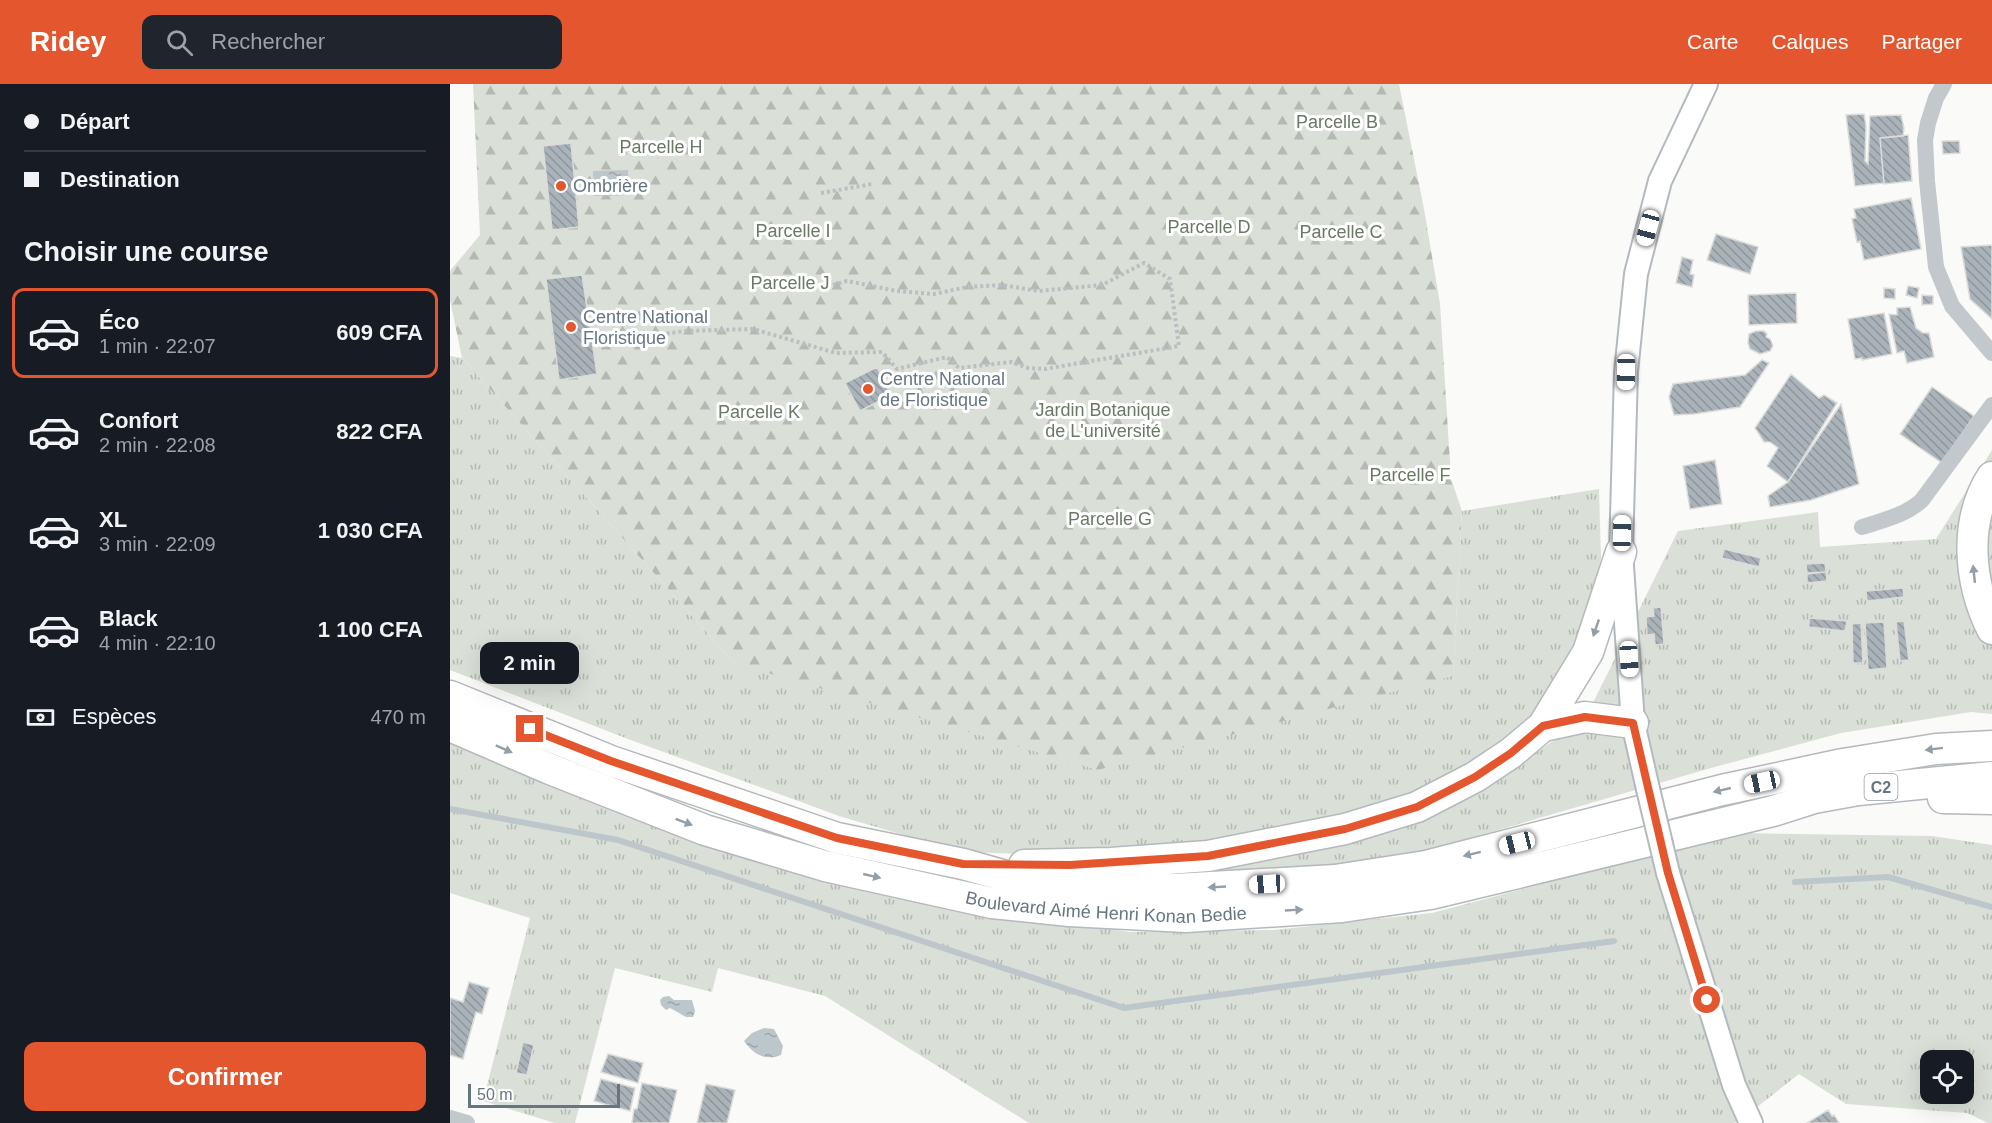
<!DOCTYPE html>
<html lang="fr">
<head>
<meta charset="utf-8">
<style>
  :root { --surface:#171b24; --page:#20242c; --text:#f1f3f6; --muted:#9ea1a6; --line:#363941; --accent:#e4572e }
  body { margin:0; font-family:Arial,sans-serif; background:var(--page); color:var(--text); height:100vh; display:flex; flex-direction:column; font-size:22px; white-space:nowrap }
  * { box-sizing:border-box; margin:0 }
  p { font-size:20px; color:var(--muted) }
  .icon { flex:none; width:33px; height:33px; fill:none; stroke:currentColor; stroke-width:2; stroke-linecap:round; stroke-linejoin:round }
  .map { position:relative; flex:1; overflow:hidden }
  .sheet { display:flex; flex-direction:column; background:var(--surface); width:450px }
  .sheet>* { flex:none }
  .hud { display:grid; align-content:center; height:132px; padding:0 24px; background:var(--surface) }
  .fabs { position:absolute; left:1470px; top:966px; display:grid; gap:12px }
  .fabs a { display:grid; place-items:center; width:54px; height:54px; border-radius:12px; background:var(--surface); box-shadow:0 6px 24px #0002; font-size:30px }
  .scale { position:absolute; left:18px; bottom:15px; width:152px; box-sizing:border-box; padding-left:6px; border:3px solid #657683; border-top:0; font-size:16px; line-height:21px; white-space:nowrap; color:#657683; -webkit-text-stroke:4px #fff; paint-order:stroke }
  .end { position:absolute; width:27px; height:27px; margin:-14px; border:8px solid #e4572e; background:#fff; box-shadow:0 0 0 3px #fff }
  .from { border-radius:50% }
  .bubble { position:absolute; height:42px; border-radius:12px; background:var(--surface); box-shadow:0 6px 24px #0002; font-size:20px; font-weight:700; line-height:42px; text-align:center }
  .car { position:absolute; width:18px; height:36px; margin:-18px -9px; border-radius:8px; box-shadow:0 0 4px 2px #0007; background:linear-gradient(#fff 24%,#345 0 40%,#fff 0 76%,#345 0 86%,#fff 0) }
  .hud b { display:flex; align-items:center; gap:21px; height:57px; font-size:22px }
  .hud b+b { border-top:2px solid var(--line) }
  .hud i { width:15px; height:15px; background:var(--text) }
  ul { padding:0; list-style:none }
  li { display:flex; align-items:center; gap:18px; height:90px; margin:0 12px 9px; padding:0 12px; border:3px solid transparent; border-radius:12px }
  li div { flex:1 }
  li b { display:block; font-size:22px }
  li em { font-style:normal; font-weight:700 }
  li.active { border-color:var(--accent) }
  li>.icon { width:54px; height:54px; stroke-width:1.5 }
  h2 { padding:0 24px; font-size:27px; line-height:72px }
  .pay { display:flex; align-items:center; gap:15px; height:66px; padding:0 24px; font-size:22px }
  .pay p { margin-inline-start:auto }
  .cta { display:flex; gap:12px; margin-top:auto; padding:12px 24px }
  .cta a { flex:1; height:69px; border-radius:12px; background:var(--accent); color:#fff; font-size:24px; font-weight:700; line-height:69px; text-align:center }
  header { display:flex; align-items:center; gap:36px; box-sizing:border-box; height:84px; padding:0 30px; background:var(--accent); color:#fff }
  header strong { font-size:28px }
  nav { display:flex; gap:33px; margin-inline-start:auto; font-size:21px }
  .search { width:420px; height:54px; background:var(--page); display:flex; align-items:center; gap:15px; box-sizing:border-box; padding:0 21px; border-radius:12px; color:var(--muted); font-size:22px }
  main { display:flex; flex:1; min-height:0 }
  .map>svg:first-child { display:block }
</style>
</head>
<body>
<header>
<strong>Ridey</strong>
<div class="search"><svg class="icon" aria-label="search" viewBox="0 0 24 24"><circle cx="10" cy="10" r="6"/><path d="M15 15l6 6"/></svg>Rechercher</div>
<nav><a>Carte</a><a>Calques</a><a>Partager</a></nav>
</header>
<main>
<section class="sheet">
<div class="hud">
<b><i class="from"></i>Départ</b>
<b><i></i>Destination</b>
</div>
<h2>Choisir une course</h2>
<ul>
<li class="active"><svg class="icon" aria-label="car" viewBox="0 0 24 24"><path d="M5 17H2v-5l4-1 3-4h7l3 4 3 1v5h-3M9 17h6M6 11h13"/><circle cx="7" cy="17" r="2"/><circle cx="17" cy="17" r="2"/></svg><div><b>Éco</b><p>1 min · 22:07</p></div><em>609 CFA</em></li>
<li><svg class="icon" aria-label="car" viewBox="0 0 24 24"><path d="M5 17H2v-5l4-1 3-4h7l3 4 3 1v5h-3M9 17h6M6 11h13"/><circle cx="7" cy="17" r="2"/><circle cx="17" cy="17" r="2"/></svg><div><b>Confort</b><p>2 min · 22:08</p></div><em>822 CFA</em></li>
<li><svg class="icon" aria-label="car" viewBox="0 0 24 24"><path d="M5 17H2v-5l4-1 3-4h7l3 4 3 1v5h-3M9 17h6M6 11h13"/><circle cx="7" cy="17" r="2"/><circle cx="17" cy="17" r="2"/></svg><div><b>XL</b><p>3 min · 22:09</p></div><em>1 030 CFA</em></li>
<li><svg class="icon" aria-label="car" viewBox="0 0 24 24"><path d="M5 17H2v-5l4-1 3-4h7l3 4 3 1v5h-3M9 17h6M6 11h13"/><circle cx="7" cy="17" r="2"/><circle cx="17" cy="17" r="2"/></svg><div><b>Black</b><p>4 min · 22:10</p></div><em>1 100 CFA</em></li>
</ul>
<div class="pay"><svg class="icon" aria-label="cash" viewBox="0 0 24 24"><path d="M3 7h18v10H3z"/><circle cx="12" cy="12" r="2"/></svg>Espèces<p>470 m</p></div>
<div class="cta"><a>Confirmer</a></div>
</section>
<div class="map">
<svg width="1542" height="1039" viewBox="0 0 1542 1039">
  <defs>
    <pattern id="grass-tufts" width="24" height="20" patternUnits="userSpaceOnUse" patternTransform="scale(1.5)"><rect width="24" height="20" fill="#dadfd7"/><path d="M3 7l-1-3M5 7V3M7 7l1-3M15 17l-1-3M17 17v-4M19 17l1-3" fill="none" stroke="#b4b9b4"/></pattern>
    <pattern id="forest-firs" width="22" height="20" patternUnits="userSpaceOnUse" patternTransform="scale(1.5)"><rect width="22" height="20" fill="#dadfd7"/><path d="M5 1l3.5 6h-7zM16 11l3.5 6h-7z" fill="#b4b9b4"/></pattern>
    <pattern id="water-ripples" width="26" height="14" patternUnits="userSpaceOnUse" patternTransform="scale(1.5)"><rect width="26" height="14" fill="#bbc7cb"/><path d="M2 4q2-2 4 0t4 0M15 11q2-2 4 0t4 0" fill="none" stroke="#9ca6aa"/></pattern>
    <pattern id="building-back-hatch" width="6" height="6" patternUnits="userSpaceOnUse" patternTransform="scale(1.5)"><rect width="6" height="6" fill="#aab3b9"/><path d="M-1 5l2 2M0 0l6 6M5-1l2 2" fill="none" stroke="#8e969c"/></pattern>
  </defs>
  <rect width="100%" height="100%" fill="#fafaf8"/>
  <!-- grass -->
  <path fill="url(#grass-tufts)" fill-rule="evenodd" d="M 0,272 L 12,274 L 284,579 L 1003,592 L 1012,427 L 1149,405 L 1151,474 L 1130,565 L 1081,636 L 1020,684 L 961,713 L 893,733 L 754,762 L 615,771 L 512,768 L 392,733 L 178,655 L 0,586 Z
    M 1542,366 L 1542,630 L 1521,628 L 1391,649 L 1261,684 L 973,768 L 819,791 L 681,790 L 971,735 L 1032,707 L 1100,659 L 1133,639 L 1228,447 L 1368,428 L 1370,463 L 1486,455 Z
    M 0,646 L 541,826 L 679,848 L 824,846 L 982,829 L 1287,749 L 1482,752 L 1542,761 L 1542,1039 L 1538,1039 L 1517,1029 L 1396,1020 L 1349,990 L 1292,1035 L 1284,1039 L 579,1039 L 375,912 L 268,884 L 262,908 L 165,884 L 125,1039 L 105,1039 L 33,1017 L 80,834 L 0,809 ZM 1480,976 L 1514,976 L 1514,1010 L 1480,1010 Z"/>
  <!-- forest -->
  <path fill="url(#forest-firs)" d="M 23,0 L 949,0 L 974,125 L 990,220 L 1001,395 L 1012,427 L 1003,592 L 648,686 L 284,579 L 12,274 L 0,216 L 0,187 L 30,151 Z"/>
  <!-- water -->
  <path fill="url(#water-ripples)" d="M 178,86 L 179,111 L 144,112 L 143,87 Z
    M 219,912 L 224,916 L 242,916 L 245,927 L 243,933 L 236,933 L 220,924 L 216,926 L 211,921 L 210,916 L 213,913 Z
    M 314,944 L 324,945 L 333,962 L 331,971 C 315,977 304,971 294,957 L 302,949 Z"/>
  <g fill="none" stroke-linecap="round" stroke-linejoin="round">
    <!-- stream -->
    <path stroke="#bbc7cb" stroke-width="6" d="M 0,725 L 168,756 L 674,924 L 1164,857
      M 1345,798 L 1438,793 L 1542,823"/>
  </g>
  <!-- building -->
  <path fill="url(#building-back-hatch)" stroke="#dcdcda" stroke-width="1.5" d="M 1414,30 L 1416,42 L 1415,77 L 1418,80 L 1420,32 L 1451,31 L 1454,44 L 1453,52 L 1430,54 L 1434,99 L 1405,102 L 1396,31 Z
    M 1458,51 L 1462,97 L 1434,100 L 1430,54 Z
    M 1492,57 L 1509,57 L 1510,69 L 1493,70 Z
    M 121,59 L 129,143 L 102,146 L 93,62 Z
    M 1461,114 L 1471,165 L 1414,176 L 1410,157 L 1407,158 L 1402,135 L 1406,134 L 1404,125 Z
    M 1266,150 L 1308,163 L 1300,190 L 1257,176 Z
    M 1542,161 L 1542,235 L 1520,215 L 1511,163 Z
    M 1232,173 L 1243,176 L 1240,190 L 1244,191 L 1242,203 L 1226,199 Z
    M 132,191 L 147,290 L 109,296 L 96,195 Z
    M 1458,202 L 1469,204 L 1467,214 L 1456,211 Z
    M 1434,204 L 1445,205 L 1445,215 L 1434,214 Z
    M 1346,209 L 1347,239 L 1299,241 L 1298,211 Z
    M 1472,211 L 1483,212 L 1483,220 L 1472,221 Z
    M 1460,223 L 1466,244 L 1473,249 L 1479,249 L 1484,273 L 1457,279 L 1454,267 L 1447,269 L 1439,230 L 1447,231 L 1447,224 Z
    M 1434,229 L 1442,270 L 1412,276 L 1412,274 L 1405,275 L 1398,235 Z
    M 1306,247 L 1314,247 L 1317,250 L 1316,253 L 1320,255 L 1323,262 L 1320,267 L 1310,270 L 1300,265 L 1298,259 L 1299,250 Z
    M 1312,276 L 1319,279 L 1290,323 L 1244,330 L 1224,331 L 1219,313 L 1223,300 L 1295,291 Z
    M 427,283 L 441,311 L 410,327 L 395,299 Z
    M 1341,290 L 1369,314 L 1374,311 L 1387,319 L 1338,398 L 1317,382 L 1328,364 L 1320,358 L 1314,358 L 1305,344 Z
    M 1482,303 L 1524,332 L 1492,379 L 1450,350 Z
    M 1391,320 L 1409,400 L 1361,416 L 1320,423 L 1318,412 L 1338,398 Z
    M 1265,376 L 1272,420 L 1240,425 L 1233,382 Z
    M 1274,465 L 1311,474 L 1309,483 L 1272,474 Z
    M 1375,479 L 1376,488 L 1357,489 L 1356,480 Z
    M 1376,488 L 1377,497 L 1357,499 L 1357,490 Z
    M 1453,504 L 1454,513 L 1417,517 L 1416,507 Z
    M 1211,523 L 1214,560 L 1205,561 L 1204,550 L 1197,551 L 1196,533 L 1204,532 L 1203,524 Z
    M 1359,534 L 1397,537 L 1395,547 L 1359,543 Z
    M 1454,537 L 1459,576 L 1450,577 L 1446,538 Z
    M 1434,538 L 1437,584 L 1418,586 L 1415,539 Z
    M 1411,539 L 1413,579 L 1403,579 L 1402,540 Z
    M 19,898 L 39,904 L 32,930 L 26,928 L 13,975 L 0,971 L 0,914 L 13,918 Z
    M 73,958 L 84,961 L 77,991 L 66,989 Z
    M 158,970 L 193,979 L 188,999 L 151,988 Z
    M 151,995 L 185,1004 L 180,1027 L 144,1017 Z
    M 192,999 L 227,1006 L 219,1039 L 182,1039 L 184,1025 L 187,1025 Z
    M 256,1000 L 285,1006 L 277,1039 L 247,1039 Z
    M 1378,1026 L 1382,1032 L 1384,1031 L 1389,1039 L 1357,1039 Z"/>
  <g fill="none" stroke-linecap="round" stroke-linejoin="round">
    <defs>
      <path id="secondary" d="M 1198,705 L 1183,639 L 1171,468 L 1176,288 L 1186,190 L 1210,97 L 1256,0
        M 1218,789 L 1284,1001 L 1301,1039"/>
      <g id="highway">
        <path d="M 1542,393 C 1513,438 1519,499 1542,545"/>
        <path d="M 0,612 L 161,677 L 387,754 L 513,780 L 577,798 L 618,803 L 726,805 L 885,796 L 976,782 L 1272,706 L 1393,680 L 1486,665 L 1542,662"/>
        <path id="s1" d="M 0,642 L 100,685 L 255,746 L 375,782 L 542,819 L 619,827 L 736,833 L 892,823 L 981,810 L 1323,727 L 1364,714 L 1408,706 L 1542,693"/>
        <path d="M 1093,642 L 1135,633 L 1183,639"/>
        <path d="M 1493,714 L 1542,715"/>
        <path d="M 574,781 L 661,779 L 758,772 L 895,745 L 967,723 L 1025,693 L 1061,669 L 1093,642 L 1138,568 L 1171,468"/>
      </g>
    </defs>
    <!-- secondary casing -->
    <use href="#secondary" stroke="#b3babf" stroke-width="26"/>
    <!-- highway casing -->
    <use href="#highway" stroke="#b4b9bd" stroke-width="33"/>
    <!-- path -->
    <path stroke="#bbbfc2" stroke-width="4" stroke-dasharray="3 3" stroke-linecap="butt" d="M 371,109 L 422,100
      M 151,258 L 236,247 L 303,245 L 386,269 L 432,268 L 447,285 L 497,273 L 509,284 L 561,278 L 578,284 L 595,285 L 729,262 L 720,195 L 694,179 L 652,201 L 589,207 L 552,201 L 517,203 L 484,210 L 447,207 L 397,197 L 383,201"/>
    <!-- street -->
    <path stroke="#c3c8cc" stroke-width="16" d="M 1494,0 L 1486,14 L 1478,39 L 1475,56 L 1477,97 L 1486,183 L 1502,222 L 1542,269
      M 1412,443 C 1434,436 1456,431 1472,416 L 1542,321
      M 0,1034 L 17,1039"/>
    <!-- secondary -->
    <use href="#secondary" stroke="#fff" stroke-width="22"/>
    <!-- highway -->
    <use href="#highway" stroke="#fff" stroke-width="30"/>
    <defs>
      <path id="secondary-bridge" d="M 1198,705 L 1218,789"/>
    </defs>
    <!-- secondary-bridge casing -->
    <use href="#secondary-bridge" stroke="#b3babf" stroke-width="26" stroke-linecap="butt"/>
    <!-- secondary-bridge -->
    <use href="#secondary-bridge" stroke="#fff" stroke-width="22"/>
  </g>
  <!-- one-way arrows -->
  <defs><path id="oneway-solid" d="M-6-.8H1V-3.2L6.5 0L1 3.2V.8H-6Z" transform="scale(1.5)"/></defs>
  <g fill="#939fa8">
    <use href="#oneway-solid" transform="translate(1524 490) rotate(-96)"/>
    <use href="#oneway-solid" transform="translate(1146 544) rotate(109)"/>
    <use href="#oneway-solid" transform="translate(54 665) rotate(24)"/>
    <use href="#oneway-solid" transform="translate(1484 665) rotate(173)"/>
    <use href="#oneway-solid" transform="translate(1272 706) rotate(167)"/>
    <use href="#oneway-solid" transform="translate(234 738) rotate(21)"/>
    <use href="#oneway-solid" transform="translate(1022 770) rotate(166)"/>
    <use href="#oneway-solid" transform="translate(422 792) rotate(13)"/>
    <use href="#oneway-solid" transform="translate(767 803) rotate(177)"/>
    <use href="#oneway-solid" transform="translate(844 826) rotate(-3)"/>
  </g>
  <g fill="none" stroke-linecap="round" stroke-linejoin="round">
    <!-- route -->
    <path stroke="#e4572e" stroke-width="8" d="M 80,645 L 161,677 L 387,754 L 513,780 L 620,781 L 758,772 L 895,745 L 967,723 L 1025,693 L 1061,669 L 1093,642 L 1135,633 L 1183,639 L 1218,789 L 1257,916"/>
  </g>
  <!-- markers -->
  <g fill="#e4572e" stroke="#fff" stroke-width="2">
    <circle cx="111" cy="102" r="6"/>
    <circle cx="121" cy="243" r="6"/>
    <circle cx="418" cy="305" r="6"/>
  </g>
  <g text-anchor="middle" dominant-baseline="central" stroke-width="6" stroke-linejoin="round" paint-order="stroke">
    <!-- shield labels -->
    <rect fill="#fff" stroke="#939fa8" stroke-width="1.5" x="1414.5" y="690" width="33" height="26" rx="4.5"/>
    <g font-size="16" font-weight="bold" fill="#657683">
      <text x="1431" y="703">C2</text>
    </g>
    <!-- park labels -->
    <g font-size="18" fill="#687a64" stroke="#fff">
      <text x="887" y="38">Parcelle B</text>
      <text x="211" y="63">Parcelle H</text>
      <text x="759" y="143">Parcelle D</text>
      <text x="343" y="147">Parcelle I</text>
      <text x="891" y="148">Parcelle C</text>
      <text x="340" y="199">Parcelle J</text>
      <text x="653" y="326">Jardin Botanique<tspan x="653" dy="21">de L'université</tspan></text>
      <text x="309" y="328">Parcelle K</text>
      <text x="960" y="391">Parcelle F</text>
      <text x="660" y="435">Parcelle G</text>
    </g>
    <!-- poi labels -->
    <g font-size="18" fill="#657683" stroke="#fff" text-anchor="start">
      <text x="123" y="102">Ombrière</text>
      <text x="133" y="233">Centre National<tspan x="133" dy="21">Floristique</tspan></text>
      <text x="430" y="295">Centre National<tspan x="430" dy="21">de Floristique</tspan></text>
    </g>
    <!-- street labels -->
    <g font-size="18" fill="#657683" stroke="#fff">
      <text stroke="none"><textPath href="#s1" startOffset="686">Boulevard Aimé Henri Konan Bedie</textPath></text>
    </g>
  </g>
</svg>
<div class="fabs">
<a><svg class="icon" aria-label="locate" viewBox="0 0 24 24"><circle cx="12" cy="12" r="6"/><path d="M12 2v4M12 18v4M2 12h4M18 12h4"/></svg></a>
</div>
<div class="scale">50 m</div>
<i class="end from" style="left:1257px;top:916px"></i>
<i class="end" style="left:80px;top:645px"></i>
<div class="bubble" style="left:30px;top:558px;width:99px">2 min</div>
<i class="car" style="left:1198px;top:144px;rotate:195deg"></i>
<i class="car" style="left:1176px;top:288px;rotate:181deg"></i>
<i class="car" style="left:1172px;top:449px;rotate:1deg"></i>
<i class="car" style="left:1179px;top:575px;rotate:176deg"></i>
<i class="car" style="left:1312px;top:698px;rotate:258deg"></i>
<i class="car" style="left:1067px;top:759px;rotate:256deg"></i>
<i class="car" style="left:817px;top:800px;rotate:267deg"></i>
</div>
</main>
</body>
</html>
